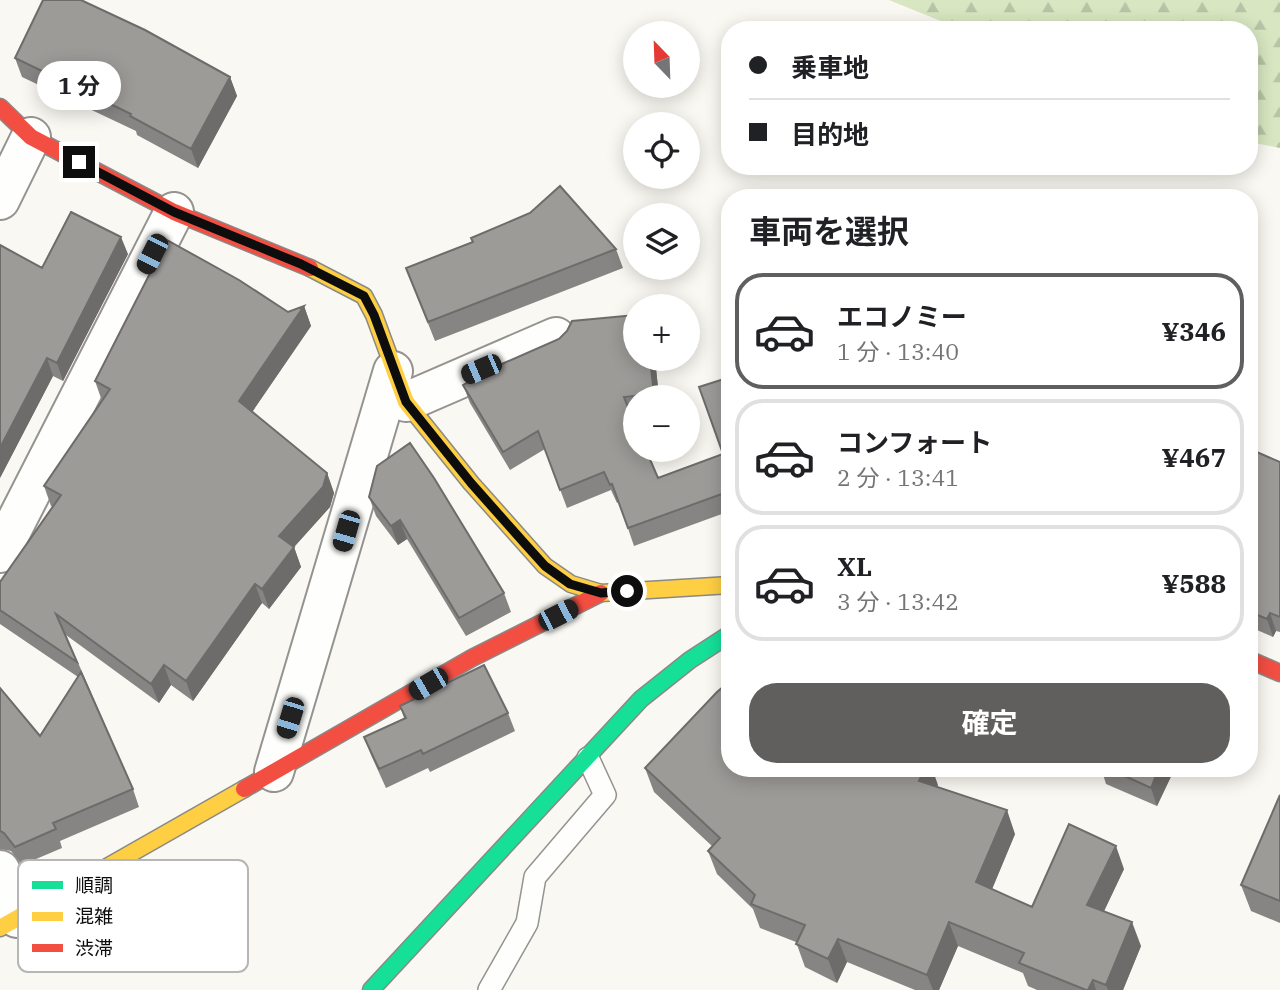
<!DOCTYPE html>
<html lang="ja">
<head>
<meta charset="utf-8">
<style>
  :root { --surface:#fff; --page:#f6f6f6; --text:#202124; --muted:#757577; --line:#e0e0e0; --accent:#605f5d }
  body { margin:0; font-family:"IBM Plex Serif","Noto Sans JP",serif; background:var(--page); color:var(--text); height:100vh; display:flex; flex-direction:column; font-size:26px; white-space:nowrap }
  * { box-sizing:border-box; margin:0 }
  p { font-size:23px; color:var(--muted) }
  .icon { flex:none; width:38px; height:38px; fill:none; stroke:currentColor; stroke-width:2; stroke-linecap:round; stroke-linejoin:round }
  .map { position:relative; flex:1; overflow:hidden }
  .drawer { position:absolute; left:721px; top:189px; width:537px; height:588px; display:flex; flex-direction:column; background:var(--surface); border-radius:28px; box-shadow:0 4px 18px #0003 }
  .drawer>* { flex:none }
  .banner { position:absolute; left:721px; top:21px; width:537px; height:154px; border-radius:28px; box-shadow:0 4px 18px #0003; display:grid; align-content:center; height:154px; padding:0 28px; background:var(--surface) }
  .needle { width:46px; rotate:337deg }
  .controls { position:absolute; left:623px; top:21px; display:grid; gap:14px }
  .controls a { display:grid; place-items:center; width:77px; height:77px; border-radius:50%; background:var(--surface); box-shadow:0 4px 18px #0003; font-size:35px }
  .end { position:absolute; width:32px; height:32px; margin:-16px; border:9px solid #0d0d0d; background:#fff; box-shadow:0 0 0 4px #fff }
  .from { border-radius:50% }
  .bubble { position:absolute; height:49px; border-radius:24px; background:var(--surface); box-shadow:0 4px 18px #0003; font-size:23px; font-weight:700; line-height:49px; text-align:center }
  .car { position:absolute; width:21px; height:42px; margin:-21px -10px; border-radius:9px; box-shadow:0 0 5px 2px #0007; background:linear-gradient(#222 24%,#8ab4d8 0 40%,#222 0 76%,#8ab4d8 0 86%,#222 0) }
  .banner b { display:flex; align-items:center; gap:24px; height:66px; font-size:26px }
  .banner b+b { border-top:2px solid var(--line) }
  .banner i { width:18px; height:18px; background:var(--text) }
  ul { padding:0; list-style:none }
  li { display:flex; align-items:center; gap:21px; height:116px; margin:0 14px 10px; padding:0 14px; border:4px solid var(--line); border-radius:28px }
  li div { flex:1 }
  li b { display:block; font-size:26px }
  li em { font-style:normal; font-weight:700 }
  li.on { border-color:var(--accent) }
  li>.icon { width:63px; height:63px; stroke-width:1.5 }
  h2 { padding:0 28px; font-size:32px; line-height:84px }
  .cta { display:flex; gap:14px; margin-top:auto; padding:14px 28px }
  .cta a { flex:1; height:80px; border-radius:28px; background:var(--accent); color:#fff; font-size:28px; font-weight:700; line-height:80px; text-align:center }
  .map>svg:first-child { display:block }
</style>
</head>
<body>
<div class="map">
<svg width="1280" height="990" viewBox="0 0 1280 990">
  <defs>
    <pattern id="forest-firs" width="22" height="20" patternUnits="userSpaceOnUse" patternTransform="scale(1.75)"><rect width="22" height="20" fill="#d8e6c1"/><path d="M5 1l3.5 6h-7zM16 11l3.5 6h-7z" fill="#b8c4a5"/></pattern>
  </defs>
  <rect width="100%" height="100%" fill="#faf8f2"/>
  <!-- forest -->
  <path fill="url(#forest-firs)" d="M 889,0 L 1280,0 L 1280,148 L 1250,142 L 1250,30 L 963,30 Z"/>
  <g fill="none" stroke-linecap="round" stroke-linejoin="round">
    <defs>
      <path id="lane" d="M 489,990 L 527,923 L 535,877 L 605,795 L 588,758"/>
      <path id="street" d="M 0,200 L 31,137
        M 406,402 L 556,337
        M 0,553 L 174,212
        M 274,772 L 393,371
        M 0,870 L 8,885 L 17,918"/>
      <path id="fast" d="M 371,990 L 641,699 L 690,660 L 730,634"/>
      <path id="slow" d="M 310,268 L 364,296 L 374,315 L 406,402 L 471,483 L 545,566 L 571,584 L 601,593 L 730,585
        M 0,928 L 244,789"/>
      <path id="jam" d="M 0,107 L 31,137 L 174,212 L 310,268
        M 1250,660 L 1280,673
        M 244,789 L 472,658 L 601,593"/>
    </defs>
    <!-- lane casing -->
    <use href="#lane" stroke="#949390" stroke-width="24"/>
    <!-- street casing -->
    <use href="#street" stroke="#949390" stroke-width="42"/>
    <!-- fast casing -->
    <use href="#fast" stroke="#8a8987" stroke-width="19"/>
    <!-- slow casing -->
    <use href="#slow" stroke="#8a8987" stroke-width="19"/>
    <!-- jam casing -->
    <use href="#jam" stroke="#8a8987" stroke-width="19"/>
    <!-- lane -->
    <use href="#lane" stroke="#fefefd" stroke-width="21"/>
    <!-- street -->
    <use href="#street" stroke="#fefefd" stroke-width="38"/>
    <!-- fast -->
    <use href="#fast" stroke="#16e098" stroke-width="16"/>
    <!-- slow -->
    <use href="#slow" stroke="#ffcf43" stroke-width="16"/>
    <!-- jam -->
    <use href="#jam" stroke="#f24e42" stroke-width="16"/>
  </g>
  <!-- wall -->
  <path fill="#878583" d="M 15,58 L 230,77 L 237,96 L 198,168 L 137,135 L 136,131 L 22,77 Z
    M 530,213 L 616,249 L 623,268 L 435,341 L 406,268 L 472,242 Z
    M 128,254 L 63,381 L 53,376 L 0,478 L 42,268 Z
    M 304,306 L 311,326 L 252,412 L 327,473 L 334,493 L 330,507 L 294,547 L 301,567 L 269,609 L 262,603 L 193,701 L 171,685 L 159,703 L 66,635 L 133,789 L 139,807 L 60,841 L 62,848 L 22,865 L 11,851 L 0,849 L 0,688 L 40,736 L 78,677 L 0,624 L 0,582 L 53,507 L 51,506 L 44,486 L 102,401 L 95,381 Z
    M 655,359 L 659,397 L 635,397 L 635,415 L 631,415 L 658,478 L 723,454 L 730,377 L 730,511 L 634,546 L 619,502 L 617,503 L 611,490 L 567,508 L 545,449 L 510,470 L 470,403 L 463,385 Z
    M 1250,456 L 1280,462 L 1280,632 L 1276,631 L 1273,637 L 1250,627 Z
    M 369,497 L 504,593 L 511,612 L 466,636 L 407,539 L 398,545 L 376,516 Z
    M 400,706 L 508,713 L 515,731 L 430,772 L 428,768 L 386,788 L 371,755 L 364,737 L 404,718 Z
    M 645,768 L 938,785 L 937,787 L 1015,834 L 992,889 L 1032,907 L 1124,869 L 1104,911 L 1141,946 L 1123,990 L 1037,990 L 1028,986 L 1023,973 L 958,946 L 939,990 L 915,990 L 847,962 L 837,983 L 805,967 L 796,942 L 760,928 L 753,909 L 717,874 L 708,851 L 712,846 L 654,792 Z
    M 1063,768 L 1079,768 L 1076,774 Z
    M 1101,768 L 1175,768 L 1157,806 L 1106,784 Z
    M 1280,795 L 1280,923 L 1251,911 L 1241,885 Z"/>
  <!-- shaded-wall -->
  <path fill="#6e6c6a" d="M 230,77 L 237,96 L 198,168 L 191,149 Z
    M 121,237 L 128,254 L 63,381 L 57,363 Z
    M 304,306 L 311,326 L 246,421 L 239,401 Z
    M 47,358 L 53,376 L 0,478 L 0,448 Z
    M 650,359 L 655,359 L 659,397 L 655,397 L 654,394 Z
    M 327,473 L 334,493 L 330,507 L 286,556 L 279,536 Z
    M 400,520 L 407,539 L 398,545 L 391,526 Z
    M 294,547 L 301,567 L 269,609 L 262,589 Z
    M 255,584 L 262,603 L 193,701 L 186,681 Z
    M 1270,613 L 1276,631 L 1273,637 L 1267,619 Z
    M 164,665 L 171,685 L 159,703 L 151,684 Z
    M 925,768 L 932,768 L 938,785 L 927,805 L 919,781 Z
    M 1159,768 L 1175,768 L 1157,806 L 1151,788 Z
    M 1007,810 L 1015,834 L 985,906 L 976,882 Z
    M 1116,846 L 1124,869 L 1096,928 L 1087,905 Z
    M 949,922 L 958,946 L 939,990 L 933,990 L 927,975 Z
    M 1132,922 L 1141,946 L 1123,990 L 1108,990 L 1106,985 Z
    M 838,939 L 847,962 L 837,983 L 828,959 Z
    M 1093,980 L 1096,990 L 1088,990 Z"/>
  <!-- building -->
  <path fill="#9d9b98" stroke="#6e6c6a" stroke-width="2" d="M 43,0 L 81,0 L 145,30 L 230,77 L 191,149 L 130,116 L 131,114 L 15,58 Z
    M 560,186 L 616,249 L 428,322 L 406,268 L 473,242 L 471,238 L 530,213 Z
    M 71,212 L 121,237 L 57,363 L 47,358 L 0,448 L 0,245 L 42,268 Z
    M 167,240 L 239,280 L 288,312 L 304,306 L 239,401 L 327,473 L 323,487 L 279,536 L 294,547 L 262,589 L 255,584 L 186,681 L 164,665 L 151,684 L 56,614 L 77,662 L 0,610 L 0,582 L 61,495 L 44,486 L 110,389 L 95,381 Z
    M 635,315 L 635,359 L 650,359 L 654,394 L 624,397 L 635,425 L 635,450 L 646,450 L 658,478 L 723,454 L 699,387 L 730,377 L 730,491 L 628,528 L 612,484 L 610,485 L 604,472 L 560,490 L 538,431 L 503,452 L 463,385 L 495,367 L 559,339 L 567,331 L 572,321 Z
    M 410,443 L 434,478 L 504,593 L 459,618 L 400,520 L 391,526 L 369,497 L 377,466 Z
    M 1252,450 L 1280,462 L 1280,617 L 1270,613 L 1267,619 L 1250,612 L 1250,456 Z
    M 484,665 L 508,713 L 423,754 L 421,750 L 379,769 L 364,737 L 406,718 L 400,706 Z
    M 81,672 L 133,789 L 53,823 L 56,829 L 15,847 L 4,833 L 0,831 L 0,688 L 40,736 Z
    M 730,681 L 730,768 L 925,768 L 919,781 L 1007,810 L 976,882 L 1032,907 L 1069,824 L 1116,846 L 1087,905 L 1132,922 L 1106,985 L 1093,980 L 1088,990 L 1086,990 L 1019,963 L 1024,953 L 949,922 L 927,975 L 838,939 L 828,959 L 796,944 L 805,925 L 751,904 L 755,895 L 708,851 L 720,838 L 645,768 L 717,692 Z
    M 1107,768 L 1159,768 L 1151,788 Z
    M 1280,795 L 1280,901 L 1241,885 Z"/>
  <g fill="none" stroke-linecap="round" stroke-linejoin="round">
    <!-- route -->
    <path stroke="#0d0d0d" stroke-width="9" d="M 79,162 L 174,212 L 301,264 L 364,296 L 374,315 L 406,402 L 471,483 L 526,545 L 545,566 L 570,584 L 601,593 L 627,591"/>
  </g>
  <!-- legend -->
  <rect x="18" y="860" width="230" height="112" rx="10" fill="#fff" stroke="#b6b6b6" stroke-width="2"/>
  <rect x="32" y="881" width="31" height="8" fill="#16e098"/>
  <rect x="32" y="912" width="31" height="9" fill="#ffcf43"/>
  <rect x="32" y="944" width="31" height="8" fill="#f24e42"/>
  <g font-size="19" fill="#0d0d0d">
    <text x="75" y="892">順調</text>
    <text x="75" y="923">混雑</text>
    <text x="75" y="955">渋滞</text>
  </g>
</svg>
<div class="controls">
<a><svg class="needle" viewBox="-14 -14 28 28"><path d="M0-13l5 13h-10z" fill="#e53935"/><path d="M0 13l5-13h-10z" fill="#757577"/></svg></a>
<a><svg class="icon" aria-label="locate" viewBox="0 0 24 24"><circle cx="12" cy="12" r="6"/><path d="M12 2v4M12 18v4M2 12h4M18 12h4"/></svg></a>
<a><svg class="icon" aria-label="layers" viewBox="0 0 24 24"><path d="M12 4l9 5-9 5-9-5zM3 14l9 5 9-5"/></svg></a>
<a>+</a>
<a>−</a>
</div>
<i class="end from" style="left:627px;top:591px"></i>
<i class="end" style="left:79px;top:162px"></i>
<div class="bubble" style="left:37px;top:61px;width:84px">1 分</div>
<i class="car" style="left:152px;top:254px;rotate:207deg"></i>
<i class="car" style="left:481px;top:369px;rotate:247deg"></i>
<i class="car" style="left:346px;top:531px;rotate:196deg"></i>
<i class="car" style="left:558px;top:615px;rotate:63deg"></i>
<i class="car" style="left:428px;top:684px;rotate:240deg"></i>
<i class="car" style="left:290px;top:718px;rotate:197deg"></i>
<div class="banner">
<b><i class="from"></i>乗車地</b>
<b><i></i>目的地</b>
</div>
<section class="drawer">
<h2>車両を選択</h2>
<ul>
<li class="on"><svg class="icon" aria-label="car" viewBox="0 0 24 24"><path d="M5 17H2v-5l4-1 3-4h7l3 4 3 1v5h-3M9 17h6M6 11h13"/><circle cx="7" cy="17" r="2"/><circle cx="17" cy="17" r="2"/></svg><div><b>エコノミー</b><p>1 分 · 13:40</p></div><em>¥346</em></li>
<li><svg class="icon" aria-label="car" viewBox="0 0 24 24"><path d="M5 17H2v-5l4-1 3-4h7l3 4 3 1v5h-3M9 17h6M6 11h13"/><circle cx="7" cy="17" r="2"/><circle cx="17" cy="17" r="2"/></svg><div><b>コンフォート</b><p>2 分 · 13:41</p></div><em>¥467</em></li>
<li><svg class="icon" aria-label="car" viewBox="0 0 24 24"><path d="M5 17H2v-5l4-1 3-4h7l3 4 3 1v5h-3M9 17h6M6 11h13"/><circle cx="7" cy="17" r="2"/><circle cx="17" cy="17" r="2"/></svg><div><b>XL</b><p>3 分 · 13:42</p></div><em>¥588</em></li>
</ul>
<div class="cta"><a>確定</a></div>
</section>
</div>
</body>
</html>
